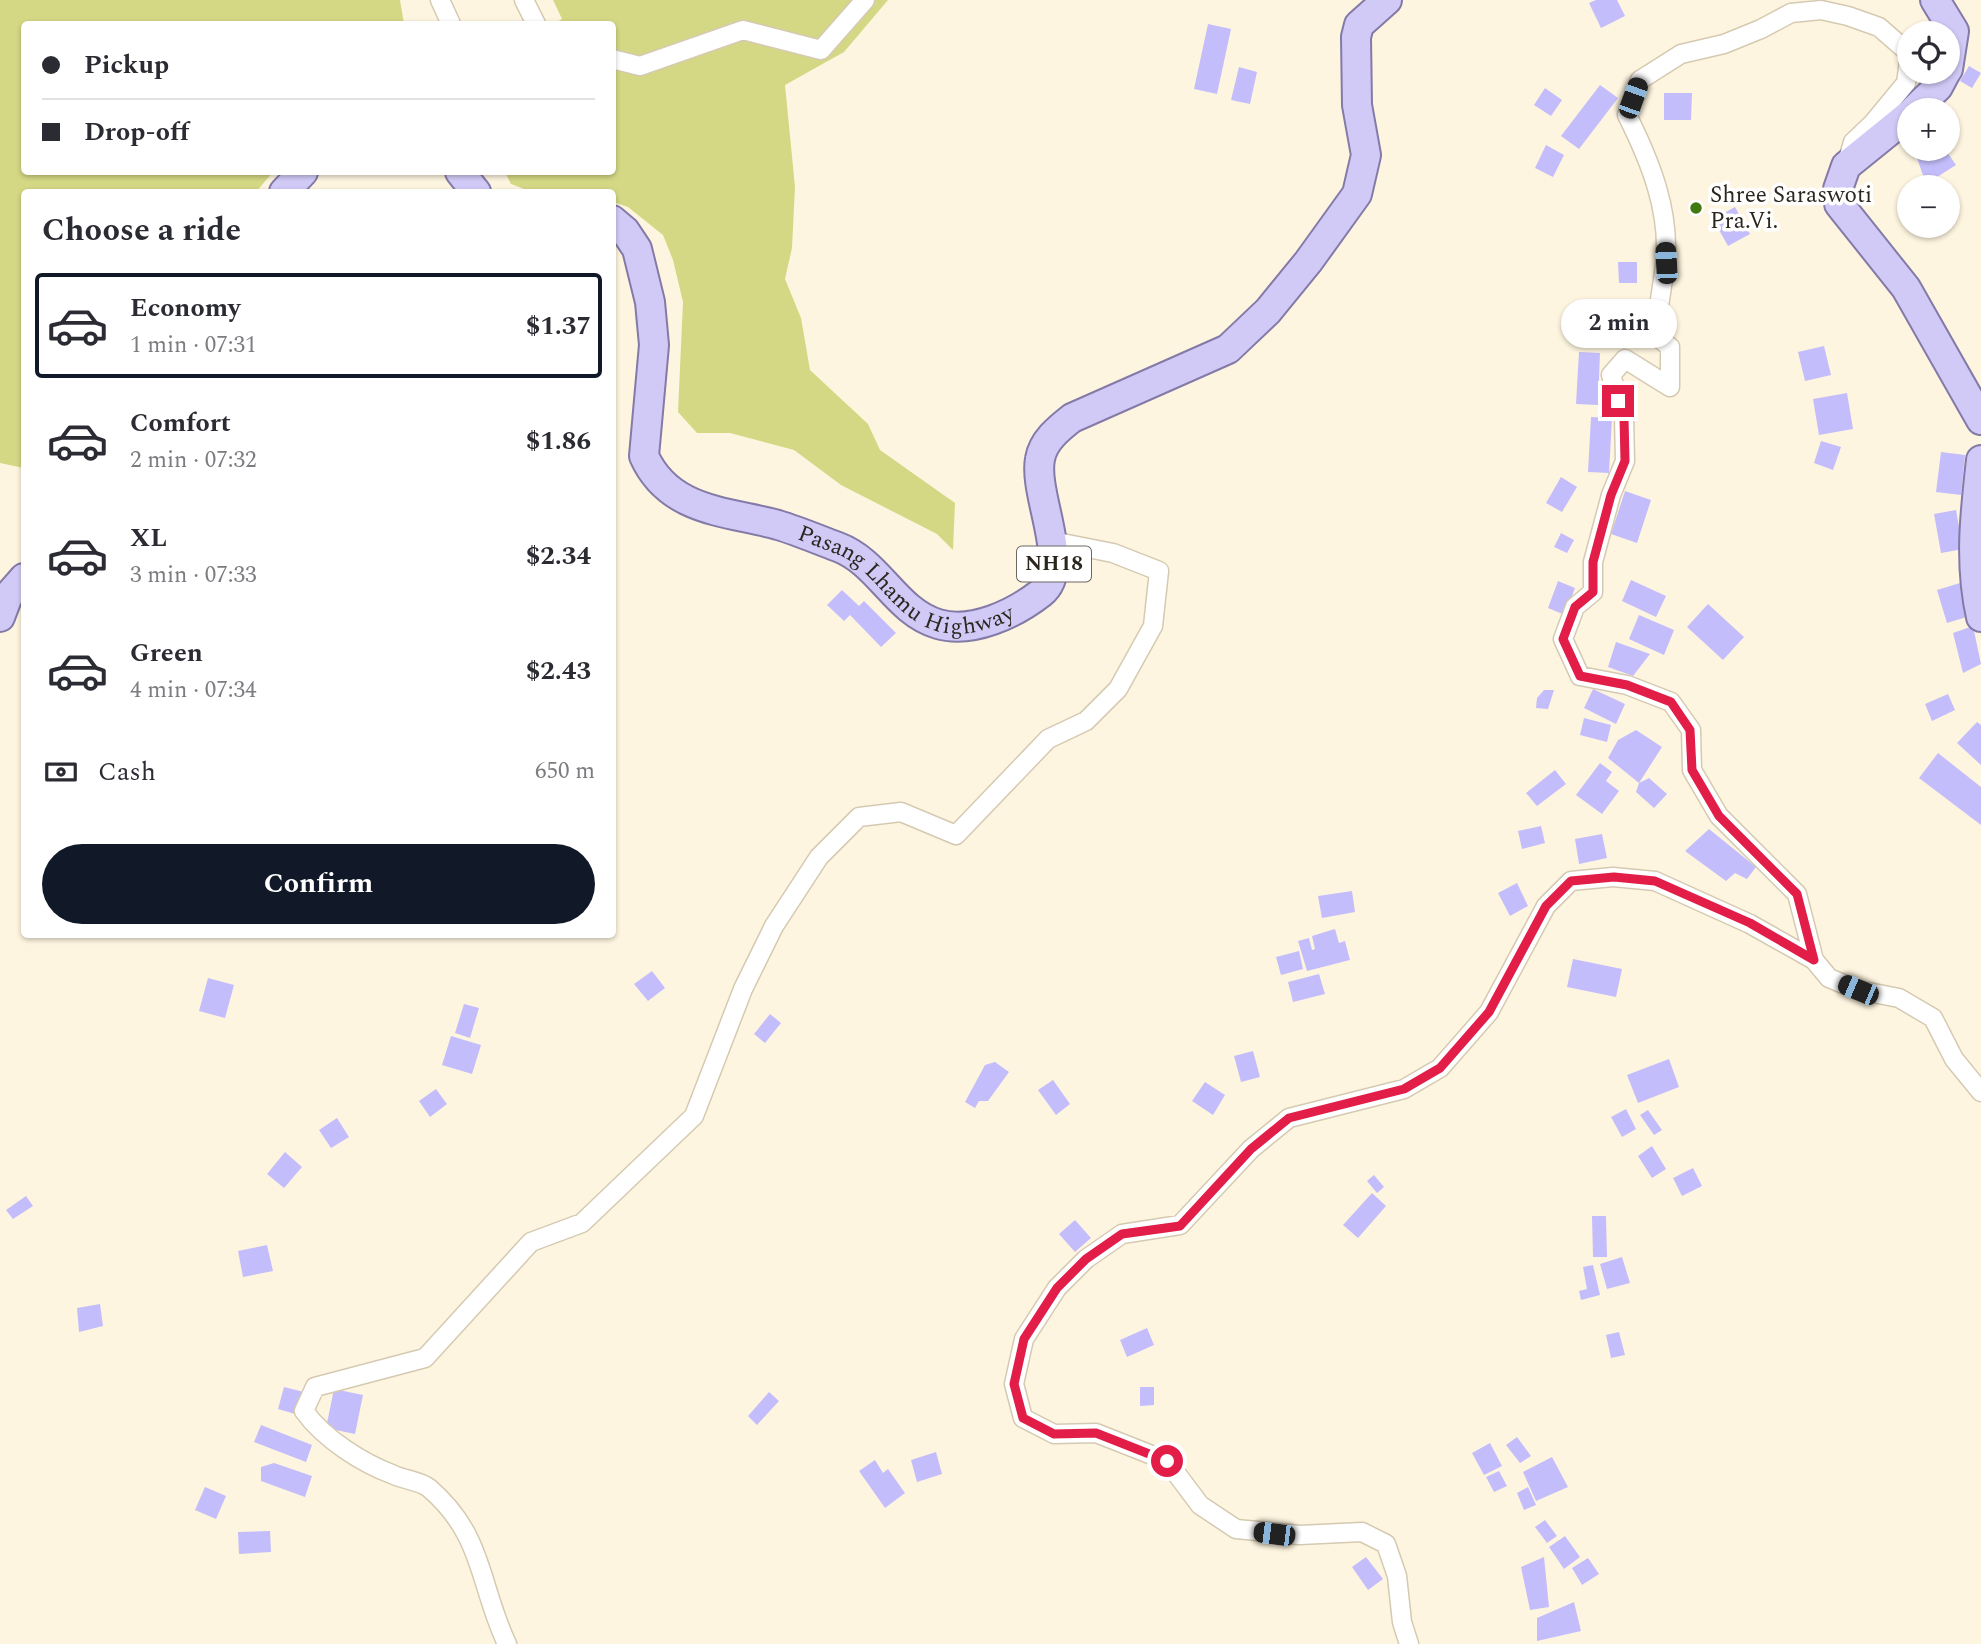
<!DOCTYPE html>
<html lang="en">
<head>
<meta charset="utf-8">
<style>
  :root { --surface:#fff; --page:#f7f7f7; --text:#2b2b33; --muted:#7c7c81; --line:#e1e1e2; --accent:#111827 }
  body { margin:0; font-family:Spectral,serif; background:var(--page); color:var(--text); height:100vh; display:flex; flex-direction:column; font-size:26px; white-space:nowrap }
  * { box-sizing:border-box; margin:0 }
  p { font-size:23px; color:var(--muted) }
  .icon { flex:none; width:38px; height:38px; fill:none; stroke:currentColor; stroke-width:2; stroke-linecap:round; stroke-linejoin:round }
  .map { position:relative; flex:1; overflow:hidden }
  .sheet { position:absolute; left:21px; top:189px; width:595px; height:749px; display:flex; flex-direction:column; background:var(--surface); border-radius:7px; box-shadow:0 2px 5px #0004 }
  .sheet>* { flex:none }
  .top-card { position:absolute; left:21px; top:21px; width:595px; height:154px; border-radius:7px; box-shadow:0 2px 5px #0004; display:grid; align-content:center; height:154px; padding:0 21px; background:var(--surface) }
  .buttons { position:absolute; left:1897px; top:21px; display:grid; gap:14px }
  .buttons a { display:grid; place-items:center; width:63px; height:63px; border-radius:50%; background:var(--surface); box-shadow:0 2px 5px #0004; font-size:35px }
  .end { position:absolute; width:32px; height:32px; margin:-16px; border:9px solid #e11d48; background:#fff; box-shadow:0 0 0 4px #fff }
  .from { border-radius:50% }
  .bubble { position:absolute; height:49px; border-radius:24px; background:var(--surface); box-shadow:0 2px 5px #0004; font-size:23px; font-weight:700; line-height:49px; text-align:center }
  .car { position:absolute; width:21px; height:42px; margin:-21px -10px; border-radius:9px; box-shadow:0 0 5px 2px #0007; background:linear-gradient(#222 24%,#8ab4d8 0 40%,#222 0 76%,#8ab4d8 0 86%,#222 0) }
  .top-card b { display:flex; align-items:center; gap:24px; height:66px; font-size:26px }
  .top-card b+b { border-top:2px solid var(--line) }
  .top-card i { width:18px; height:18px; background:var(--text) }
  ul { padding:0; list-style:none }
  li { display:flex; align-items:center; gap:21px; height:105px; margin:0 14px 10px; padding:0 7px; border:4px solid transparent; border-radius:7px }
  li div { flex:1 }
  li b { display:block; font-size:26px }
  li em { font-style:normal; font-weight:700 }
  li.selected { border-color:var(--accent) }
  li>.icon { width:63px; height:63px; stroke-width:1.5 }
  h2 { padding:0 21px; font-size:32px; line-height:84px }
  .pay { display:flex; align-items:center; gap:18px; height:77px; padding:0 21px; font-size:26px }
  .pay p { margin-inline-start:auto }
  .cta { display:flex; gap:14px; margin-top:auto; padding:14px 21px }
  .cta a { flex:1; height:80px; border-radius:42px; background:var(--accent); color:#fff; font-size:28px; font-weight:700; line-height:80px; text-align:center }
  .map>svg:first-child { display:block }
</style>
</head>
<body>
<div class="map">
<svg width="1981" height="1644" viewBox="0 0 1981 1644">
  <rect width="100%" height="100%" fill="#fef5e0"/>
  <!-- green -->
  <path fill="#d4d884" d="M 0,0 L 400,0 L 404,24 L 24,24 L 24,172 L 273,172 L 256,192 L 24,192 L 24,468 L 0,463 Z
    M 553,0 L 888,0 L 844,52 L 785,85 L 795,187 L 792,248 L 785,279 L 801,318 L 810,370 L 868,424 L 880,450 L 955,503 L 953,550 L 937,534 L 841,485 L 794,450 L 730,433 L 697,433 L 678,412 L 683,302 L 673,260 L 663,235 L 628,207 L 613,202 L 612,192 L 532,192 L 511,184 L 505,172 L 612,172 L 612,24 L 553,24 L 562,19 Z"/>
  <!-- building -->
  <path fill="#c4bdfb" d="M 1596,0 L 1617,0 L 1625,16 L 1601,28 L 1589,3 Z
    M 1208,24 L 1231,29 L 1217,94 L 1194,89 Z
    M 1969,66 L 1981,73 L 1972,88 L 1960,81 Z
    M 1239,67 L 1257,72 L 1250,104 L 1231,100 Z
    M 1600,85 L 1618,98 L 1579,149 L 1561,136 Z
    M 1545,88 L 1562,100 L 1551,116 L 1534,105 Z
    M 1664,93 L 1692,93 L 1691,120 L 1664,120 Z
    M 1546,145 L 1564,155 L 1553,177 L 1535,168 Z
    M 1941,149 L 1945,149 L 1956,165 L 1926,184 L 1917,158 Z
    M 1735,207 L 1750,234 L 1728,246 L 1713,219 Z
    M 1618,262 L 1637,262 L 1637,283 L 1619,283 Z
    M 1824,346 L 1831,375 L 1805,381 L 1798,352 Z
    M 1579,352 L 1600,353 L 1598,405 L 1576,404 Z
    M 1847,393 L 1853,429 L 1819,435 L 1813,399 Z
    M 1591,417 L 1612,418 L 1609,473 L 1588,472 Z
    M 1821,441 L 1841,447 L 1833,470 L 1814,463 Z
    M 1941,452 L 1965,455 L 1961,495 L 1936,492 Z
    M 1561,477 L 1577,487 L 1562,512 L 1546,503 Z
    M 1625,491 L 1651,500 L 1637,543 L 1611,534 Z
    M 1956,510 L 1963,549 L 1941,553 L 1934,514 Z
    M 1561,533 L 1574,540 L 1567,553 L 1554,547 Z
    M 1631,580 L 1666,596 L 1656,617 L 1622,601 Z
    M 1558,581 L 1575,588 L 1565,615 L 1548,608 Z
    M 1960,583 L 1970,616 L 1947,623 L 1937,590 Z
    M 842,590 L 859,606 L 864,601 L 896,633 L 881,647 L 850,615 L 844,621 L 827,605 Z
    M 1708,604 L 1744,637 L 1723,660 L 1687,627 Z
    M 1639,615 L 1674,630 L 1664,655 L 1629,639 Z
    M 1973,626 L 1981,664 L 1963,673 L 1953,633 Z
    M 1616,642 L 1650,654 L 1633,676 L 1608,667 Z
    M 1593,689 L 1625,704 L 1616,724 L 1584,708 Z
    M 1544,690 L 1554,690 L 1548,709 L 1536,708 L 1537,698 Z
    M 1948,694 L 1955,710 L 1932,721 L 1925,704 Z
    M 1584,718 L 1611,725 L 1607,742 L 1580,735 Z
    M 1977,722 L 1981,725 L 1981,765 L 1957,743 Z
    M 1636,730 L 1662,747 L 1639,783 L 1608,758 L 1618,740 Z
    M 1938,753 L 1981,787 L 1981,825 L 1919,778 Z
    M 1600,763 L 1612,772 L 1606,781 L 1619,791 L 1602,814 L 1576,795 Z
    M 1555,770 L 1566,784 L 1537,806 L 1526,793 Z
    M 1649,778 L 1667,794 L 1654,808 L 1636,792 L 1639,783 Z
    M 1541,826 L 1545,843 L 1522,849 L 1518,831 Z
    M 1709,829 L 1756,867 L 1747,879 L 1735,873 L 1726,881 L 1685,851 Z
    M 1602,834 L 1607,858 L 1579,864 L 1575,839 Z
    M 1517,883 L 1528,906 L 1510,916 L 1498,893 Z
    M 1352,891 L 1355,912 L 1322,918 L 1318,896 Z
    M 1335,929 L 1339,943 L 1345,941 L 1350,960 L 1307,971 L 1298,941 L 1309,938 L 1312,950 L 1315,949 L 1312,936 Z
    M 1299,951 L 1303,969 L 1281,975 L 1276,957 Z
    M 1573,959 L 1622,969 L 1616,997 L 1567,987 Z
    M 652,971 L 665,988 L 648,1001 L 634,984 Z
    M 1319,974 L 1325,994 L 1293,1002 L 1288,982 Z
    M 208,978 L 234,985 L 225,1018 L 199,1011 Z
    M 464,1004 L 479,1008 L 470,1038 L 455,1033 Z
    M 770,1014 L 781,1023 L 765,1043 L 754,1034 Z
    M 451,1036 L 481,1045 L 472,1074 L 442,1065 Z
    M 1253,1051 L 1260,1077 L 1241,1082 L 1234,1056 Z
    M 1669,1059 L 1679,1087 L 1638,1103 L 1627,1075 Z
    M 995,1062 L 1009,1072 L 988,1101 L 979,1101 L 975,1108 L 965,1102 L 985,1065 Z
    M 1053,1080 L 1070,1104 L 1056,1115 L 1038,1090 Z
    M 1205,1082 L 1225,1095 L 1213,1115 L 1192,1101 Z
    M 436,1089 L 447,1104 L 430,1117 L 419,1101 Z
    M 1626,1109 L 1636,1129 L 1622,1137 L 1611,1117 Z
    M 1648,1110 L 1662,1130 L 1654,1135 L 1640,1115 Z
    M 337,1118 L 349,1137 L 331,1148 L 319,1130 Z
    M 1652,1146 L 1666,1169 L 1652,1178 L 1638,1156 Z
    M 285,1152 L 302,1167 L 284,1188 L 267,1174 Z
    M 1693,1168 L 1702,1186 L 1682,1196 L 1673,1178 Z
    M 1374,1175 L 1384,1187 L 1377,1193 L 1367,1181 Z
    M 1372,1193 L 1386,1206 L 1358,1238 L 1343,1225 Z
    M 26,1196 L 33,1206 L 13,1219 L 6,1210 Z
    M 1592,1216 L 1606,1216 L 1607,1257 L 1593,1257 Z
    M 1075,1220 L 1091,1238 L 1075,1252 L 1059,1234 Z
    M 267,1245 L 273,1271 L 243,1277 L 238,1251 Z
    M 1622,1257 L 1630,1283 L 1607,1289 L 1600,1264 Z
    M 1593,1265 L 1600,1295 L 1581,1300 L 1579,1291 L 1587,1289 L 1583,1267 Z
    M 100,1304 L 103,1326 L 79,1332 L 77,1308 Z
    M 1147,1328 L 1154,1345 L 1127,1357 L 1120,1340 Z
    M 1619,1332 L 1625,1355 L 1611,1358 L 1606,1335 Z
    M 284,1387 L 308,1393 L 302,1416 L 278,1409 Z
    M 1140,1387 L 1154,1387 L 1154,1405 L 1140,1406 Z
    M 334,1389 L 363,1395 L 355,1434 L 326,1428 Z
    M 769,1392 L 779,1401 L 757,1425 L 748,1416 Z
    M 261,1425 L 312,1445 L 306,1462 L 254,1442 Z
    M 1517,1437 L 1531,1456 L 1520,1463 L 1506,1445 Z
    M 1490,1443 L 1502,1466 L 1484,1475 L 1472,1453 Z
    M 936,1452 L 942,1474 L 917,1482 L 911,1460 Z
    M 1552,1457 L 1568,1487 L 1536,1501 L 1523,1472 Z
    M 875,1460 L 883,1473 L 888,1469 L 905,1493 L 885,1508 L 859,1471 Z
    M 274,1463 L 312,1476 L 305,1497 L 261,1481 L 261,1467 Z
    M 1499,1471 L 1507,1486 L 1494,1492 L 1486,1477 Z
    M 205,1487 L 226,1496 L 216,1519 L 195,1510 Z
    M 1528,1487 L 1536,1505 L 1524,1510 L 1517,1493 Z
    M 1545,1520 L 1557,1536 L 1547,1543 L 1535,1527 Z
    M 270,1531 L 271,1552 L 239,1554 L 238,1532 Z
    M 1565,1536 L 1580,1557 L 1564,1569 L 1549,1547 Z
    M 1366,1557 L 1383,1579 L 1368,1590 L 1352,1567 Z
    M 1544,1557 L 1549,1607 L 1530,1610 L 1521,1567 Z
    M 1588,1558 L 1599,1574 L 1582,1585 L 1572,1568 Z
    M 1574,1602 L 1581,1631 L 1537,1641 L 1537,1618 Z"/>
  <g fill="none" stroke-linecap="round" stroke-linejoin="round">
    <defs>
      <path id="minor" d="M 440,0 L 451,24
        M 524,0 L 536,24
        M 612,59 L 640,66 L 743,30 L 821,50 L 865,0
        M 1846,166 L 1853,142 L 1873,123 L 1906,83 L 1909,61
        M 1814,960 L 1829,978 L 1858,990 L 1899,998 L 1933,1018 L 1954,1059 L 1981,1092
        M 507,1644 C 479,1585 484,1535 429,1488 C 420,1481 405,1480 394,1475 C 362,1463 324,1439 304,1411 L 315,1387 L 425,1358 L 531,1242 L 582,1223 L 694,1116 L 743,989 L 774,926 L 819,857 L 859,817 L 901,812 L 956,835 L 1048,739 L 1086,721 L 1118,689 L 1153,626 L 1159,571 L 1113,553 L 1052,541
        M 1409,1644 L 1402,1622 L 1397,1576 L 1386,1544 L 1362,1532 L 1300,1535 L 1236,1529 L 1200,1505 L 1167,1461 L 1096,1433 L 1054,1434 L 1023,1418 L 1014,1384 L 1024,1339 L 1057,1288 L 1086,1259 L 1122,1234 L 1180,1225 L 1251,1149 L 1289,1118 L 1404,1089 L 1440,1068 L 1489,1012 L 1546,906 L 1571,881 L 1613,877 L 1655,881 L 1750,924 L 1814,960 L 1797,894 L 1719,816 L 1692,770 L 1691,730 L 1671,702 L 1627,685 L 1580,676 L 1563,639 L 1575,607 L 1593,592 L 1593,562 L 1611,495 L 1625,461 L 1624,417 L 1611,375 L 1625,359 L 1670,387 L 1670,347 L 1655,335 C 1658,311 1662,288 1665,265 C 1671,212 1650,161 1627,115 L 1640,80 L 1681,54 L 1724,44 L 1761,29 L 1791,13 L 1821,10 L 1848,16 L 1879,27 L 1909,53"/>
      <g id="primary">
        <path d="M 1935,0 L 1954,31 L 1948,69"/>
        <path d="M 1914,110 L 1938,87 L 1946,72"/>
        <path d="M 1909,115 L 1846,166 L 1838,189 L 1839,204 L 1906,288 L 1981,420"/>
        <path d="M 460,172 L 476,192"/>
        <path d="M 284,192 L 303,172"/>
        <path id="s1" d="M 612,220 L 625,231 L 637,249 L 650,302 L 654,345 L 644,456 C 669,512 727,511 778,525 C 798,531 819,540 838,547 C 880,563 895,611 938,624 C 972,634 1014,614 1041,593 C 1073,568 1033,495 1040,459 C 1043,441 1058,429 1072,418 L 1228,349 L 1268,311 L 1308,262 L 1357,194 L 1366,155 L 1357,105 L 1356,37 L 1359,25 L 1387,0"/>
        <path d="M 1981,460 C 1975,514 1969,563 1981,617"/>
        <path d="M 0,617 L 8,596 L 24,578"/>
      </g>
    </defs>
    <!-- minor casing -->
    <use href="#minor" stroke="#d5cab1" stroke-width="21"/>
    <!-- primary casing -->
    <use href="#primary" stroke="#847aa7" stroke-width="32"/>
    <!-- minor -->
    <use href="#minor" stroke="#fff" stroke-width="18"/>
    <!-- primary -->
    <use href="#primary" stroke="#d1caf7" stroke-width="28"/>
  </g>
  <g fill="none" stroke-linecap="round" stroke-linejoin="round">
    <!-- route -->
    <path stroke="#e11d48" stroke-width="9" d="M 1167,1461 L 1096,1433 L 1054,1434 L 1023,1418 L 1014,1384 L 1024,1339 L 1057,1288 L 1086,1259 L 1122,1234 L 1180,1226 L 1251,1149 L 1289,1118 L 1404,1089 L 1440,1068 L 1489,1012 L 1546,906 L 1571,881 L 1614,877 L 1655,881 L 1750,923 L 1814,960 L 1797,894 L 1719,816 L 1692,770 L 1690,730 L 1671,702 L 1627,685 L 1580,676 L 1563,639 L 1575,607 L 1593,592 L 1593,562 L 1611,495 L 1625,461 L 1624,417 L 1618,401"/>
  </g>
  <!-- markers -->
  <circle fill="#407a11" stroke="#fff" stroke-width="2.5" cx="1696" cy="208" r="7"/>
  <g text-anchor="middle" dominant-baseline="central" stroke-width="7" stroke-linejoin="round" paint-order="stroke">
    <!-- shield labels -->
    <rect fill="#fff" stroke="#6b6862" stroke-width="2" x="1017" y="546.5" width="74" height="35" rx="5"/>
    <g font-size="21" font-weight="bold" fill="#2c271e">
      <text x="1054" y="564">NH18</text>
    </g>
    <!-- poi labels -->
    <g font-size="23" fill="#2c271e" stroke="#fff" text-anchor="start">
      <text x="1710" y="195">Shree Saraswoti<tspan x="1710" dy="26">Pra.Vi.</tspan></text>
    </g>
    <!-- street labels -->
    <g font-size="23" fill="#2c271e" stroke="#fff">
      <text stroke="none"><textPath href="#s1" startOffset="551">Pasang Lhamu Highway</textPath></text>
    </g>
  </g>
</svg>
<div class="buttons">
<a><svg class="icon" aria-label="locate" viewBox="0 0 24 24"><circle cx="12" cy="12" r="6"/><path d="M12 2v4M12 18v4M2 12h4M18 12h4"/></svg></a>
<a>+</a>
<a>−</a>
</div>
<i class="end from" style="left:1167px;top:1461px"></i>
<i class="end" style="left:1618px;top:401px"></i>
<div class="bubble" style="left:1561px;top:299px;width:116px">2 min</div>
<i class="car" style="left:1633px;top:98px;rotate:20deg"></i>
<i class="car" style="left:1666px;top:263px;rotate:357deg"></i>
<i class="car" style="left:1858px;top:990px;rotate:293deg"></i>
<i class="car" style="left:1274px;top:1534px;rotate:277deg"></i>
<div class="top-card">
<b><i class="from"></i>Pickup</b>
<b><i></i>Drop-off</b>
</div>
<section class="sheet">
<h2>Choose a ride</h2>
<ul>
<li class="selected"><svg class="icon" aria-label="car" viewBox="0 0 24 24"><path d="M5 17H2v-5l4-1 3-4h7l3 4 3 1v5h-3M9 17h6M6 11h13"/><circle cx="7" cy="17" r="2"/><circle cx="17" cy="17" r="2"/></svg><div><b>Economy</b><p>1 min · 07:31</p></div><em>$1.37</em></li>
<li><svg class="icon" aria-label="car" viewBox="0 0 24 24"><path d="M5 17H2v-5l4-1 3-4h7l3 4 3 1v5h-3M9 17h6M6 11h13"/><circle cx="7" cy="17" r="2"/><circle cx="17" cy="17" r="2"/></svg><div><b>Comfort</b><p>2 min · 07:32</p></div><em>$1.86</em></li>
<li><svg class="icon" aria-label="car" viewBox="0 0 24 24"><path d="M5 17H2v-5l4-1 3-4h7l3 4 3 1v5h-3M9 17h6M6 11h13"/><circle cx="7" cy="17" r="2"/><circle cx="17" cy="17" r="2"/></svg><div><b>XL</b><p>3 min · 07:33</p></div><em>$2.34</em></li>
<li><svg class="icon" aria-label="car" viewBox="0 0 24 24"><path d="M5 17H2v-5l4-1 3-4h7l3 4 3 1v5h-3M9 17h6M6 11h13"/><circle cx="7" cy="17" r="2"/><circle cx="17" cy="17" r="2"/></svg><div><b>Green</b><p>4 min · 07:34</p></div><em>$2.43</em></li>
</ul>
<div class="pay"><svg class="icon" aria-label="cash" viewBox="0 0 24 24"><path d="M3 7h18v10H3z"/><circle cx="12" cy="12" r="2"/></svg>Cash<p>650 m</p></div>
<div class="cta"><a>Confirm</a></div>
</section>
</div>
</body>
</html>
